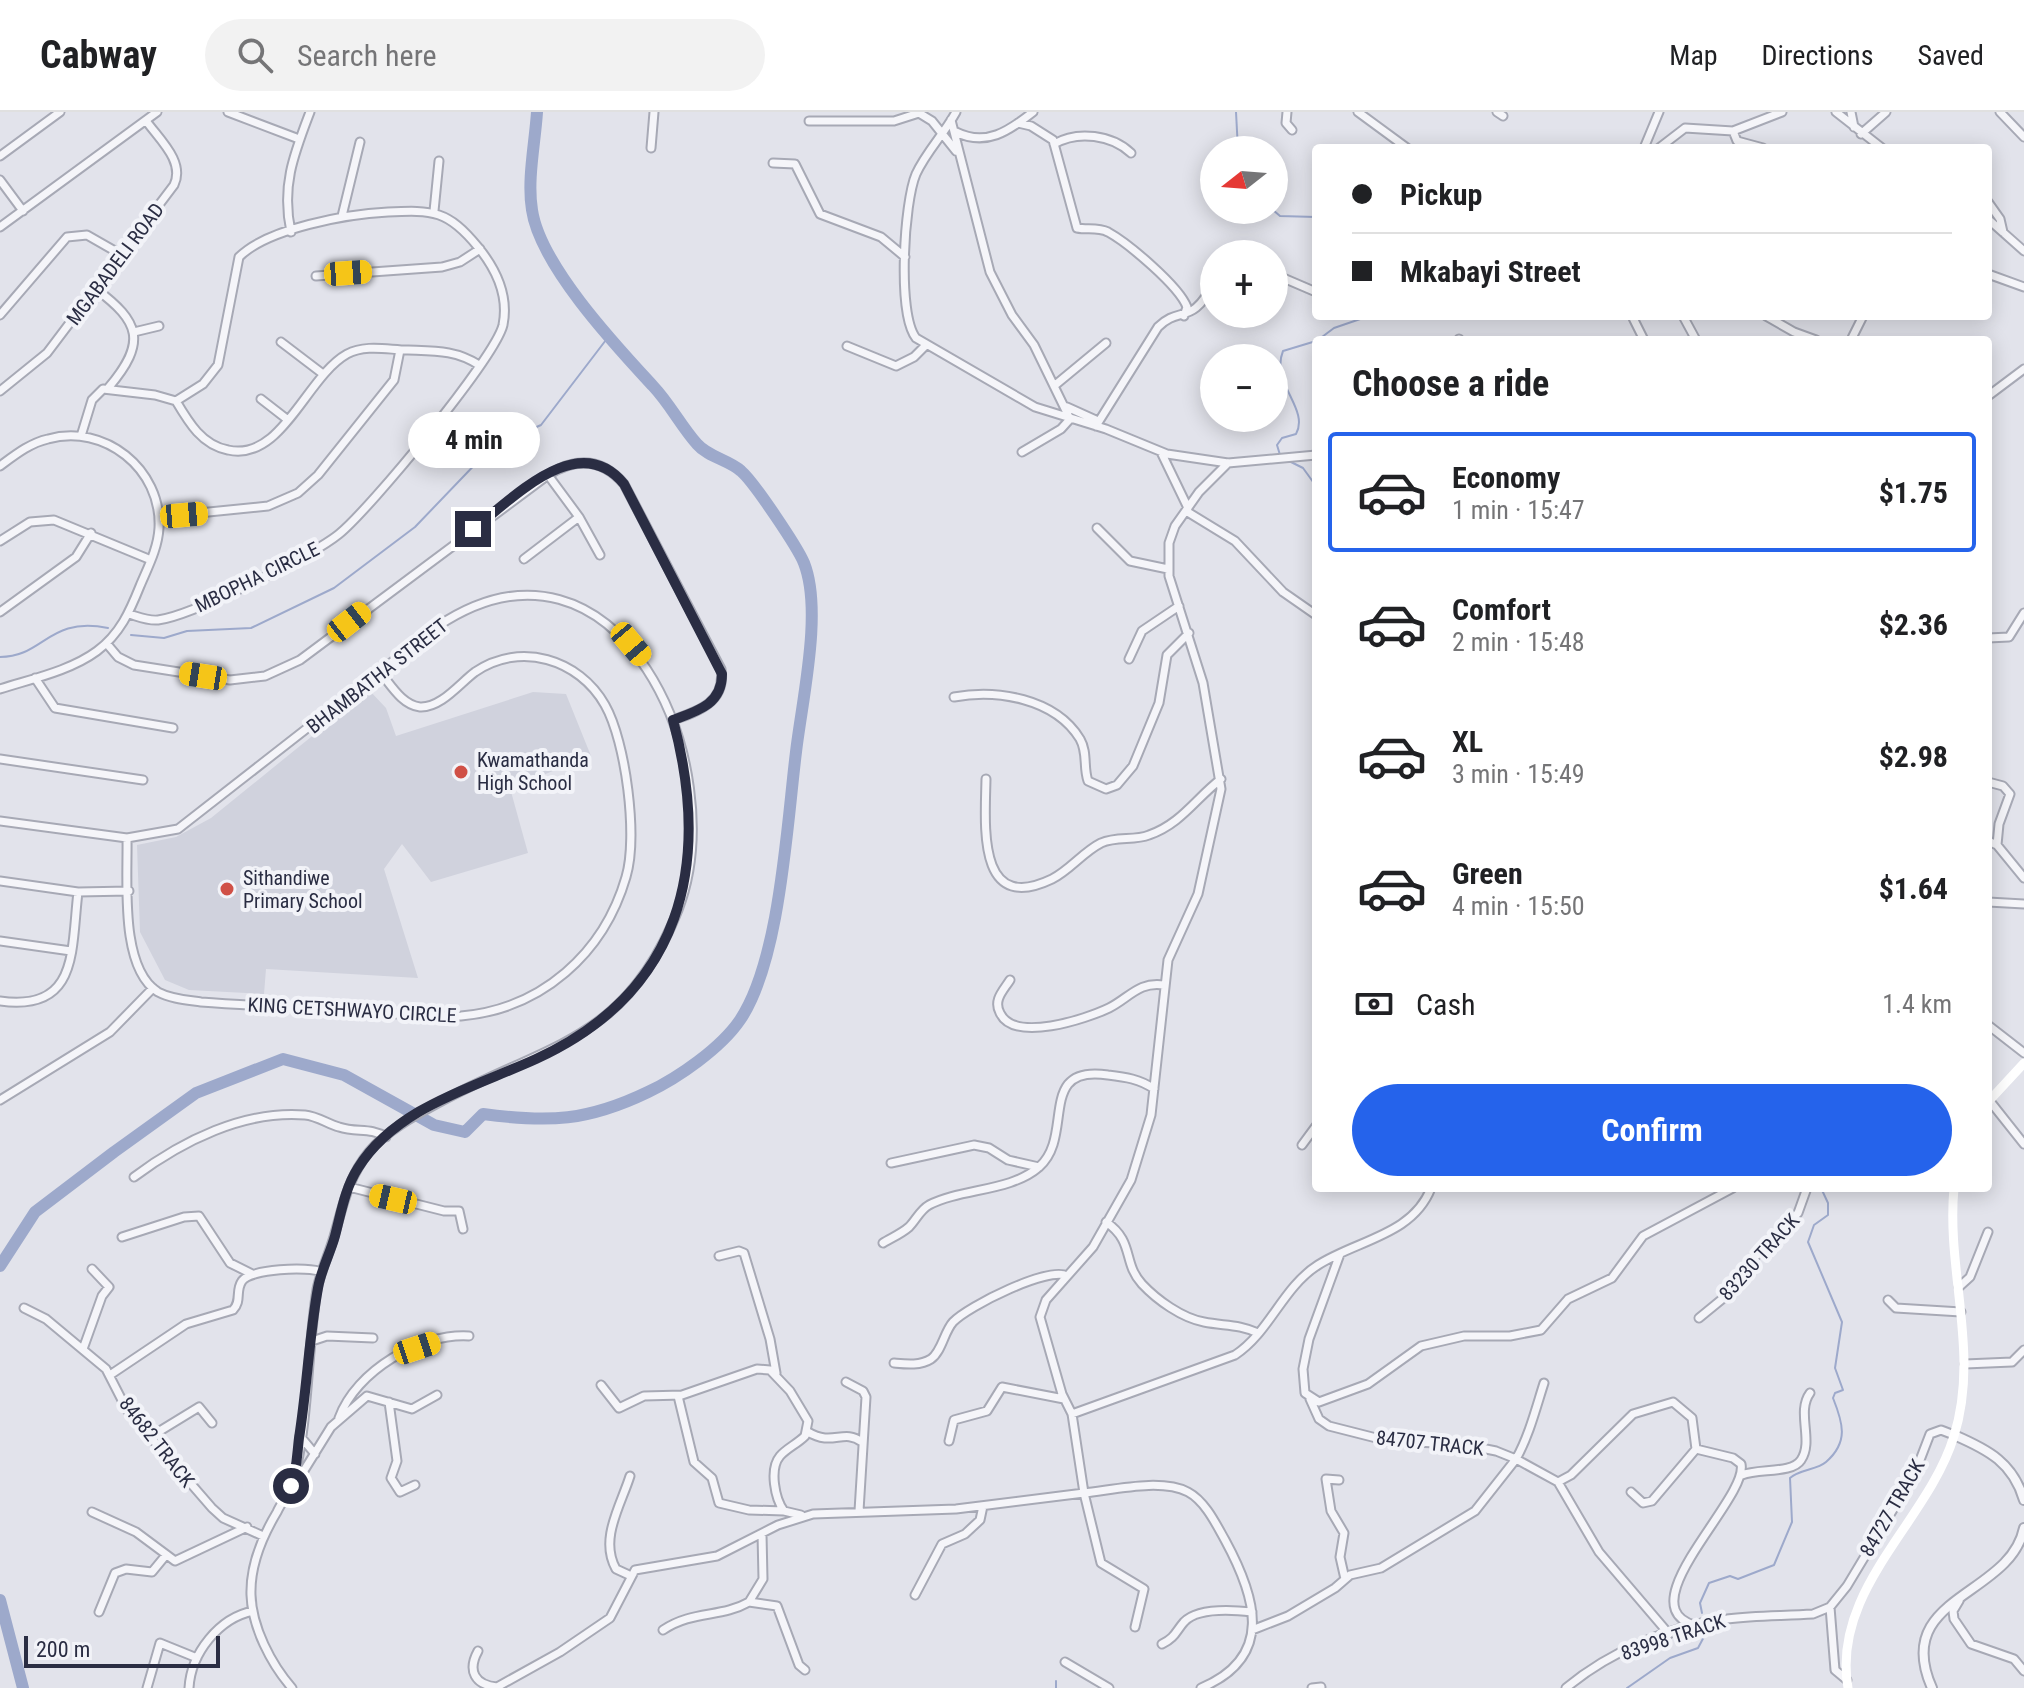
<!DOCTYPE html>
<html lang="en">
<head>
<meta charset="utf-8">
<style>
  :root { --surface:#fff; --page:#f2f2f2; --text:#202124; --muted:#757577; --line:#e0e0e0; --accent:#2563eb }
  body { margin:0; font-family:"Roboto Condensed",sans-serif; background:var(--page); color:var(--text); height:100vh; display:flex; flex-direction:column; font-size:30px; white-space:nowrap }
  * { box-sizing:border-box; margin:0 }
  p { font-size:26px; color:var(--muted) }
  .icon { flex:none; width:44px; height:44px; fill:none; stroke:currentColor; stroke-width:2; stroke-linecap:round; stroke-linejoin:round }
  .map { position:relative; flex:1; overflow:hidden }
  .sheet { position:absolute; left:1312px; top:224px; width:680px; height:856px; display:flex; flex-direction:column; background:var(--surface); border-radius:8px; box-shadow:0 4px 20px #0003 }
  .sheet>* { flex:none }
  .banner { position:absolute; left:1312px; top:32px; width:680px; height:176px; border-radius:8px; box-shadow:0 4px 20px #0003; display:grid; align-content:center; height:176px; padding:0 40px; background:var(--surface) }
  .needle { width:52px; rotate:253deg }
  .tools { position:absolute; left:1200px; top:24px; display:grid; gap:16px }
  .tools a { display:grid; place-items:center; width:88px; height:88px; border-radius:50%; background:var(--surface); box-shadow:0 4px 20px #0003; font-size:40px }
  .scale { position:absolute; left:24px; bottom:20px; width:196px; box-sizing:border-box; padding-left:8px; border:4px solid #2a2d43; border-top:0; font-size:22px; line-height:28px; white-space:nowrap; color:#2a2d43; -webkit-text-stroke:6px #f2f3f8; paint-order:stroke }
  .end { position:absolute; width:36px; height:36px; margin:-18px; border:10px solid #2a2d43; background:#fff; box-shadow:0 0 0 4px #fff }
  .from { border-radius:50% }
  .bubble { position:absolute; height:56px; border-radius:28px; background:var(--surface); box-shadow:0 4px 20px #0003; font-size:26px; font-weight:700; line-height:56px; text-align:center }
  .car { position:absolute; width:24px; height:48px; margin:-24px -12px; border-radius:10px; box-shadow:0 0 6px 2px #0007; background:linear-gradient(#f5c518 24%,#345 0 40%,#f5c518 0 76%,#345 0 86%,#f5c518 0) }
  .banner b { display:flex; align-items:center; gap:28px; height:76px; font-size:30px }
  .banner b+b { border-top:2px solid var(--line) }
  .banner i { width:20px; height:20px; background:var(--text) }
  ul { padding:0; list-style:none }
  li { display:flex; align-items:center; gap:24px; height:120px; margin:0 16px 12px; padding:0 24px; border:4px solid transparent; border-radius:8px }
  li div { flex:1 }
  li b { display:block; font-size:30px }
  li em { font-style:normal; font-weight:700 }
  li.on { border-color:var(--accent) }
  li>.icon { width:72px; height:72px; stroke-width:1.5 }
  h2 { padding:0 40px; font-size:36px; line-height:96px }
  .pay { display:flex; align-items:center; gap:20px; height:88px; padding:0 40px; font-size:30px }
  .pay p { margin-inline-start:auto }
  .cta { display:flex; gap:16px; margin-top:auto; padding:16px 40px }
  .cta a { flex:1; height:92px; border-radius:48px; background:var(--accent); color:#fff; font-size:32px; font-weight:700; line-height:92px; text-align:center }
  header { display:flex; align-items:center; gap:48px; box-sizing:border-box; height:112px; padding:0 40px; background:var(--surface); border-bottom:2px solid var(--line) }
  header strong { font-size:38px }
  nav { display:flex; gap:44px; margin-inline-start:auto; font-size:28px }
  .search { width:560px; height:72px; background:var(--page); display:flex; align-items:center; gap:20px; box-sizing:border-box; padding:0 28px; border-radius:44px; color:var(--muted); font-size:30px }
  .map>svg:first-child { display:block }
</style>
</head>
<body>
<header>
<strong>Cabway</strong>
<div class="search"><svg class="icon" aria-label="search" viewBox="0 0 24 24"><circle cx="10" cy="10" r="6"/><path d="M15 15l6 6"/></svg>Search here</div>
<nav><a>Map</a><a>Directions</a><a>Saved</a></nav>
</header>
<div class="map">
<svg width="2024" height="1576" viewBox="0 0 2024 1576">
  <rect width="100%" height="100%" fill="#e2e3eb"/>
  <!-- built -->
  <path fill="#d0d2dd" d="M 369,578 L 386,596 L 396,624 L 533,580 L 566,582 L 591,644 L 510,676 L 528,741 L 431,770 L 402,732 L 384,757 L 418,866 L 266,857 L 264,882 L 189,878 L 165,868 L 140,820 L 137,733 L 176,725 L 211,706 Z"/>
  <g fill="none" stroke-linecap="round" stroke-linejoin="round">
    <!-- stream -->
    <path stroke="#9da9cb" stroke-width="2" d="M 1236,0 L 1238,38
      M 1273,98 L 1280,104 L 1316,105
      M 1318,228 L 1334,216 L 1369,204
      M 1280,343 L 1277,333 L 1282,326 L 1296,322 C 1310,297 1270,271 1283,239 L 1316,229
      M 1289,349 L 1303,356 L 1316,374
      M 131,523 L 164,526 L 187,519 L 251,516 L 334,476 L 415,415 L 485,342 L 505,329 L 541,313 L 609,224
      M 0,545 C 44,545 48,504 108,516
      M 1702,1501 L 1700,1491 L 1709,1471 L 1730,1464 L 1738,1467 L 1774,1453 L 1792,1410 L 1790,1366 C 1800,1357 1817,1358 1826,1350 C 1849,1330 1843,1311 1833,1286 L 1835,1281 L 1843,1278 L 1835,1256 L 1842,1210 L 1808,1130 L 1814,1113 L 1828,1103 L 1828,1091 L 1821,1076
      M 1056,1576 L 1056,1569
      M 1627,1576 L 1670,1546 L 1698,1536 L 1706,1521"/>
    <!-- river -->
    <path stroke="#9da9cb" stroke-width="12" d="M 0,1154 L 35,1100 L 114,1040 L 196,981 L 283,947 L 344,963 L 434,1013 L 465,1020 L 483,1002 C 549,1011 588,1009 648,980 C 678,966 721,936 740,908 C 780,849 787,712 796,640 C 802,588 823,499 804,451 C 798,436 754,370 741,359 C 729,348 708,345 697,332 C 681,314 670,292 653,274 C 616,234 540,153 532,98 C 527,68 535,31 537,0
      M 0,1488 L 23,1576"/>
    <defs>
      <path id="minor" d="M 228,0 L 299,27
        M 956,0 C 944,22 926,40 916,62 C 904,90 897,202 916,226 L 1035,295 L 1106,317 L 1167,342 L 1228,351 L 1316,343
        M 1287,0 L 1286,11 L 1292,18
        M 1358,0 L 1407,36
        M 1497,0 L 1503,4
        M 1836,0 L 1882,36
        M 1851,0 L 1854,15
        M 2000,0 L 2024,25
        M 951,8 L 990,160 L 1012,203 L 1034,233 L 1070,307 L 1061,317 L 1022,340
        M 809,9 L 894,9 L 919,1 L 932,9 L 956,39
        M 1018,11 L 1031,14 L 1053,28 L 1077,116 C 1087,118 1098,115 1108,120 C 1128,131 1179,174 1187,195 L 1184,204
        M 1733,19 L 1737,29 L 1763,36
        M 956,20 C 986,35 1009,19 1033,0
        M 1861,22 L 1886,0
        M 1054,32 C 1078,18 1112,23 1131,41
        M 651,36 L 654,0
        M 1644,36 L 1659,0
        M 1659,36 L 1685,16 L 1733,19 L 1782,0
        M 0,44 L 60,0
        M 773,51 L 795,52 L 820,102 L 881,125 L 905,145
        M 0,68 L 23,99
        M 1988,90 L 2000,107 L 2003,120
        M 434,99 L 439,49
        M 342,104 L 360,30
        M 1988,107 L 2024,139
        M 0,115 L 157,0
        M 291,120 C 281,74 294,42 310,0
        M 1274,162 L 1316,180
        M 1988,162 L 2024,175
        M 316,164 L 442,155 L 460,150 L 480,137
        M 96,177 C 140,210 147,230 109,275
        M 0,203 L 67,125 L 87,123 L 122,143
        M 1632,204 L 1644,228
        M 1683,204 L 1696,228
        M 1766,204 L 1794,220 L 1816,228
        M 134,220 L 159,214
        M 1459,228 L 1459,227
        M 1851,228 L 1863,204
        M 281,230 L 323,262
        M 847,234 L 896,254 L 914,245 L 926,233
        M 1054,274 L 1106,231
        M 0,279 L 47,241 L 174,73 C 185,50 160,28 147,10
        M 1988,284 L 2024,257
        M 261,287 L 288,308
        M 176,289 C 189,311 202,333 228,338 C 282,350 306,265 347,242 C 366,232 389,238 408,238 C 435,239 456,238 479,253
        M 1067,295 L 1098,309
        M 1096,314 L 1158,215 C 1180,193 1192,215 1214,170
        M 81,324 L 92,288 L 103,277 L 155,283 L 176,289 L 203,272 L 218,253 L 239,145 C 268,116 348,102 388,100 C 433,98 448,98 478,135 C 496,157 509,183 503,213 C 495,246 369,398 339,422 C 312,444 191,504 158,508 C 148,509 139,505 129,502
        M 1161,340 L 1188,396
        M 0,354 C 15,343 30,331 48,327 C 104,311 162,357 159,416 C 158,436 148,455 140,474 C 130,499 120,522 97,539 C 70,559 31,567 0,577
        M 548,363 L 579,405 L 600,443
        M 1186,399 L 1235,429 L 1283,480 L 1316,503
        M 159,405 L 268,394 L 298,381 L 318,363 L 394,268 L 400,238
        M 1097,416 L 1130,449 L 1168,457
        M 0,429 L 30,410 L 54,408 L 151,448
        M 524,447 L 579,405
        M 0,500 L 76,445 L 91,421
        M 1988,526 L 2009,525 L 2024,501
        M 107,532 L 118,545 L 134,553 L 230,568 L 265,564 L 300,548 L 548,363 C 576,345 602,346 624,372 L 721,557 C 726,590 699,599 673,608
        M 1129,547 L 1142,519 L 1179,494
        M 35,566 L 55,596 L 173,616
        M 954,585 C 996,577 1055,586 1080,627 C 1088,641 1083,655 1088,669 L 1106,677 L 1117,673 L 1133,654 L 1159,591 L 1167,543 L 1189,521
        M 0,647 L 143,668
        M 986,667 C 985,715 977,803 1052,767 C 1070,758 1083,740 1101,731 C 1117,724 1134,729 1149,723 C 1181,712 1196,686 1221,667
        M 1988,670 L 2003,674 L 2010,682 L 1999,712 L 1997,733
        M 0,709 L 127,726 L 178,717 L 438,514 C 618,394 734,654 678,798 C 626,930 549,931 440,990 C 416,1003 387,1018 369,1040 C 349,1064 343,1093 335,1121 C 330,1140 321,1158 317,1177 C 307,1240 309,1305 294,1367 C 291,1379 282,1389 277,1400 C 262,1425 250,1453 251,1483 C 252,1515 271,1552 292,1576
        M 127,726 C 128,766 119,856 158,880 C 171,887 187,888 201,890 C 253,894 306,896 358,899 C 392,901 427,906 461,904 C 542,897 604,841 626,765 C 638,725 626,630 605,593 C 579,547 520,529 475,560 C 460,571 441,596 420,595 C 402,593 391,573 380,560
        M 1988,729 L 1997,733 L 2024,766
        M 0,769 L 78,780 L 129,779
        M 1988,790 L 2024,792
        M 0,829 L 71,839
        M 1010,868 C 1003,879 993,888 1000,901 C 1014,931 1086,907 1109,896 C 1129,886 1139,869 1164,873
        M 0,889 C 79,900 71,838 78,780
        M 1988,913 L 2024,941
        M 0,988 L 110,920 L 153,876
        M 1989,988 L 2024,1032
        M 1302,1033 L 1316,1014
        M 891,1051 L 974,1033 L 989,1036 L 1008,1048 L 1039,1055
        M 134,1065 C 182,1029 244,998 305,1003 C 317,1004 328,1012 339,1015 C 357,1021 370,1015 386,1025
        M 349,1075 L 444,1099 L 459,1099 L 463,1117
        M 1106,1110 C 1135,1130 1122,1150 1142,1172 C 1157,1188 1182,1206 1204,1210 C 1224,1214 1239,1212 1258,1221
        M 122,1125 L 184,1105 L 199,1104 L 230,1151 L 252,1162
        M 883,1131 C 891,1126 901,1122 909,1115 C 916,1108 920,1098 929,1093 C 962,1076 1010,1080 1039,1055 C 1075,1024 1036,952 1108,963 C 1125,965 1140,967 1154,977
        M 1340,1142 L 1309,1227 L 1303,1257 L 1305,1281 L 1319,1290 L 1368,1272 L 1421,1234 L 1464,1224 L 1510,1224 L 1541,1218 L 1568,1187 L 1612,1166 L 1643,1124 L 1733,1076
        M 719,1144 L 739,1139 L 744,1141 L 770,1227 L 776,1261
        M 1959,1175 L 1970,1165 L 1988,1120
        M 1888,1188 L 1896,1196 L 1961,1200
        M 24,1196 L 46,1207 L 106,1257 L 127,1298 L 212,1396 L 223,1406 L 263,1424
        M 1699,1206 L 1721,1188 L 1759,1140 L 1798,1101 L 1807,1076
        M 312,1229 L 327,1224 L 373,1226
        M 83,1237 L 102,1184 L 109,1175 L 92,1157
        M 894,1251 C 905,1252 920,1254 931,1247 C 942,1239 944,1220 953,1210 C 968,1194 1049,1154 1067,1164
        M 1965,1252 L 2012,1250 L 2024,1238
        M 110,1263 L 186,1212 L 233,1198 C 242,1189 235,1179 242,1169 C 250,1157 308,1154 322,1160
        M 846,1270 L 863,1279 L 866,1285 L 859,1399
        M 601,1273 L 619,1296 L 644,1284 L 682,1283 L 757,1257 L 770,1258 L 790,1279 L 808,1309 L 805,1324 C 797,1332 787,1336 780,1344 C 769,1357 775,1387 784,1399 L 801,1403
        M 678,1284 L 694,1350 L 712,1366 L 719,1391 L 749,1398 L 784,1399
        M 1310,1287 L 1319,1307 L 1329,1314 L 1388,1329 L 1461,1332 L 1496,1339 L 1516,1347 C 1529,1324 1536,1296 1544,1271
        M 389,1290 L 397,1349 L 391,1366 L 400,1380 L 415,1373
        M 1072,1302 L 1062,1282 L 1040,1205 L 1046,1188 L 1093,1135 L 1131,1068 L 1151,1003 L 1168,848 L 1198,782 L 1221,677 L 1203,571 L 1169,464 L 1169,431 L 1175,414 L 1199,380 L 1228,351
        M 339,1306 C 356,1259 420,1221 469,1224
        M 808,1320 C 833,1335 843,1316 862,1330
        M 300,1324 L 315,1342
        M 150,1325 L 199,1295 L 212,1311
        M 949,1329 L 954,1308 L 987,1299 L 1002,1275 L 1064,1287
        M 1742,1363 C 1758,1356 1792,1362 1801,1348 C 1814,1329 1796,1300 1810,1281
        M 1339,1368 L 1326,1367 L 1331,1399 L 1344,1421 L 1340,1445 L 1345,1467
        M 293,1370 L 300,1365 L 331,1315 L 367,1284 L 412,1297 L 437,1283
        M 1558,1370 L 1571,1363 L 1633,1302 L 1673,1290 L 1692,1306 L 1696,1337
        M 1631,1380 L 1643,1391 L 1652,1389 L 1696,1337 L 1733,1346 L 1741,1352 C 1749,1386 1627,1493 1694,1513
        M 92,1400 L 136,1420 L 175,1449 L 247,1415
        M 629,1463 L 616,1457 C 599,1427 621,1393 630,1364
        M 915,1483 L 942,1432 L 965,1422 L 980,1408 L 983,1394
        M 1959,1489 L 1953,1499 L 1954,1507 L 1971,1532 L 2014,1547 L 2024,1559
        M 749,1490 L 777,1494 L 799,1553 L 805,1558
        M 1830,1495 L 1835,1558 L 1847,1568
        M 99,1500 L 115,1461 L 126,1457 L 152,1460 L 166,1443
        M 663,1518 C 693,1498 721,1506 749,1490 L 763,1467 L 762,1422
        M 1252,1518 L 1288,1504 L 1335,1476 L 1350,1463 L 1381,1456 L 1475,1399 L 1516,1347 L 1558,1370 L 1599,1440 L 1669,1522
        M 1162,1532 C 1175,1526 1176,1519 1184,1510 C 1198,1495 1234,1498 1252,1500
        M 478,1539 C 467,1559 475,1573 497,1575 L 560,1540 L 610,1506 L 635,1458 L 717,1444 L 778,1413 L 813,1402 L 956,1397 L 1084,1381 L 1101,1451 L 1144,1477 L 1135,1515
        M 1065,1550 L 1109,1576
        M 147,1576 L 160,1531 L 197,1546
        M 189,1576 C 191,1541 219,1506 253,1499
        M 1201,1576 C 1275,1545 1256,1485 1225,1428 C 1216,1412 1205,1389 1188,1380 C 1161,1366 1113,1378 1084,1381 L 1072,1302 L 1235,1243 C 1270,1220 1282,1176 1318,1153 C 1357,1128 1413,1123 1431,1076
        M 1312,1576 L 1321,1575
        M 1566,1576 C 1609,1540 1671,1513 1727,1507 C 1756,1503 1785,1504 1813,1502 L 1830,1495 L 1847,1474 L 1915,1361 L 1930,1322 L 1941,1318 L 1954,1323"/>
      <path id="tertiary" d="M 1954,1323 C 1989,1338 2013,1351 2024,1388
        M 1932,1576 C 1891,1484 2010,1485 2024,1416"/>
    </defs>
    <!-- minor casing -->
    <use href="#minor" stroke="#a7a9b5" stroke-width="11"/>
    <!-- tertiary casing -->
    <use href="#tertiary" stroke="#a7a9b5" stroke-width="12"/>
    <!-- minor -->
    <use href="#minor" stroke="#f5f5f9" stroke-width="7"/>
    <!-- tertiary -->
    <use href="#tertiary" stroke="#f5f5f9" stroke-width="8"/>
    <!-- secondary -->
    <path stroke="#fff" stroke-width="9" d="M 1988,990 L 2024,951
      M 1848,1576 C 1831,1477 1928,1410 1954,1324 C 1980,1241 1946,1159 1954,1076"/>
  </g>
  <g fill="none" stroke-linecap="round" stroke-linejoin="round">
    <!-- route -->
    <path stroke="#2a2d43" stroke-width="10" d="M 291,1374 C 297,1359 297,1342 299,1326 C 307,1276 309,1225 318,1176 C 321,1158 330,1142 335,1124 C 341,1101 345,1076 358,1056 C 396,995 475,975 536,947 C 682,880 712,753 673,608 C 698,599 722,592 722,562 L 624,372 C 578,316 513,387 473,417"/>
  </g>
  <!-- markers -->
  <g fill="#d05046" stroke="#f2f3f8" stroke-width="3">
    <circle cx="461" cy="660" r="8"/>
    <circle cx="227" cy="777" r="8"/>
  </g>
  <g text-anchor="middle" dominant-baseline="central" stroke-width="8" stroke-linejoin="round" paint-order="stroke">
    <!-- street labels -->
    <g font-size="20" fill="#2a2d43" stroke="#f2f3f8">
      <text transform="translate(115 152) rotate(-53)">MGABADELI ROAD</text>
      <text transform="translate(257 465) rotate(-26)">MBOPHA CIRCLE</text>
      <text transform="translate(377 564) rotate(-38)">BHAMBATHA STREET</text>
      <text transform="translate(352 898) rotate(3)">KING CETSHWAYO CIRCLE</text>
      <text transform="translate(1759 1145) rotate(-48)">83230 TRACK</text>
      <text transform="translate(157 1330) rotate(52)">84682 TRACK</text>
      <text transform="translate(1430 1331) rotate(6)">84707 TRACK</text>
      <text transform="translate(1892 1396) rotate(-60)">84727 TRACK</text>
      <text transform="translate(1673 1525) rotate(-18)">83998 TRACK</text>
    </g>
    <!-- poi labels -->
    <g font-size="20" fill="#2a2d43" stroke="#f2f3f8" text-anchor="start">
      <text x="477" y="648">Kwamathanda<tspan x="477" dy="23">High School</tspan></text>
      <text x="243" y="766">Sithandiwe<tspan x="243" dy="23">Primary School</tspan></text>
    </g>
  </g>
</svg>
<div class="tools">
<a><svg class="needle" viewBox="-14 -14 28 28"><path d="M0-13l5 13h-10z" fill="#e53935"/><path d="M0 13l5-13h-10z" fill="#757577"/></svg></a>
<a>+</a>
<a>−</a>
</div>
<div class="scale">200 m</div>
<i class="end from" style="left:291px;top:1374px"></i>
<i class="end" style="left:473px;top:417px"></i>
<div class="bubble" style="left:408px;top:300px;width:132px">4 min</div>
<i class="car" style="left:348px;top:161px;rotate:86deg"></i>
<i class="car" style="left:184px;top:403px;rotate:85deg"></i>
<i class="car" style="left:349px;top:510px;rotate:52deg"></i>
<i class="car" style="left:631px;top:532px;rotate:140deg"></i>
<i class="car" style="left:203px;top:564px;rotate:279deg"></i>
<i class="car" style="left:393px;top:1087px;rotate:283deg"></i>
<i class="car" style="left:417px;top:1236px;rotate:72deg"></i>
<div class="banner">
<b><i class="from"></i>Pickup</b>
<b><i></i>Mkabayi Street</b>
</div>
<section class="sheet">
<h2>Choose a ride</h2>
<ul>
<li class="on"><svg class="icon" aria-label="car" viewBox="0 0 24 24"><path d="M5 17H2v-5l4-1 3-4h7l3 4 3 1v5h-3M9 17h6M6 11h13"/><circle cx="7" cy="17" r="2"/><circle cx="17" cy="17" r="2"/></svg><div><b>Economy</b><p>1 min · 15:47</p></div><em>$1.75</em></li>
<li><svg class="icon" aria-label="car" viewBox="0 0 24 24"><path d="M5 17H2v-5l4-1 3-4h7l3 4 3 1v5h-3M9 17h6M6 11h13"/><circle cx="7" cy="17" r="2"/><circle cx="17" cy="17" r="2"/></svg><div><b>Comfort</b><p>2 min · 15:48</p></div><em>$2.36</em></li>
<li><svg class="icon" aria-label="car" viewBox="0 0 24 24"><path d="M5 17H2v-5l4-1 3-4h7l3 4 3 1v5h-3M9 17h6M6 11h13"/><circle cx="7" cy="17" r="2"/><circle cx="17" cy="17" r="2"/></svg><div><b>XL</b><p>3 min · 15:49</p></div><em>$2.98</em></li>
<li><svg class="icon" aria-label="car" viewBox="0 0 24 24"><path d="M5 17H2v-5l4-1 3-4h7l3 4 3 1v5h-3M9 17h6M6 11h13"/><circle cx="7" cy="17" r="2"/><circle cx="17" cy="17" r="2"/></svg><div><b>Green</b><p>4 min · 15:50</p></div><em>$1.64</em></li>
</ul>
<div class="pay"><svg class="icon" aria-label="cash" viewBox="0 0 24 24"><path d="M3 7h18v10H3z"/><circle cx="12" cy="12" r="2"/></svg>Cash<p>1.4 km</p></div>
<div class="cta"><a>Confirm</a></div>
</section>
</div>
</body>
</html>
